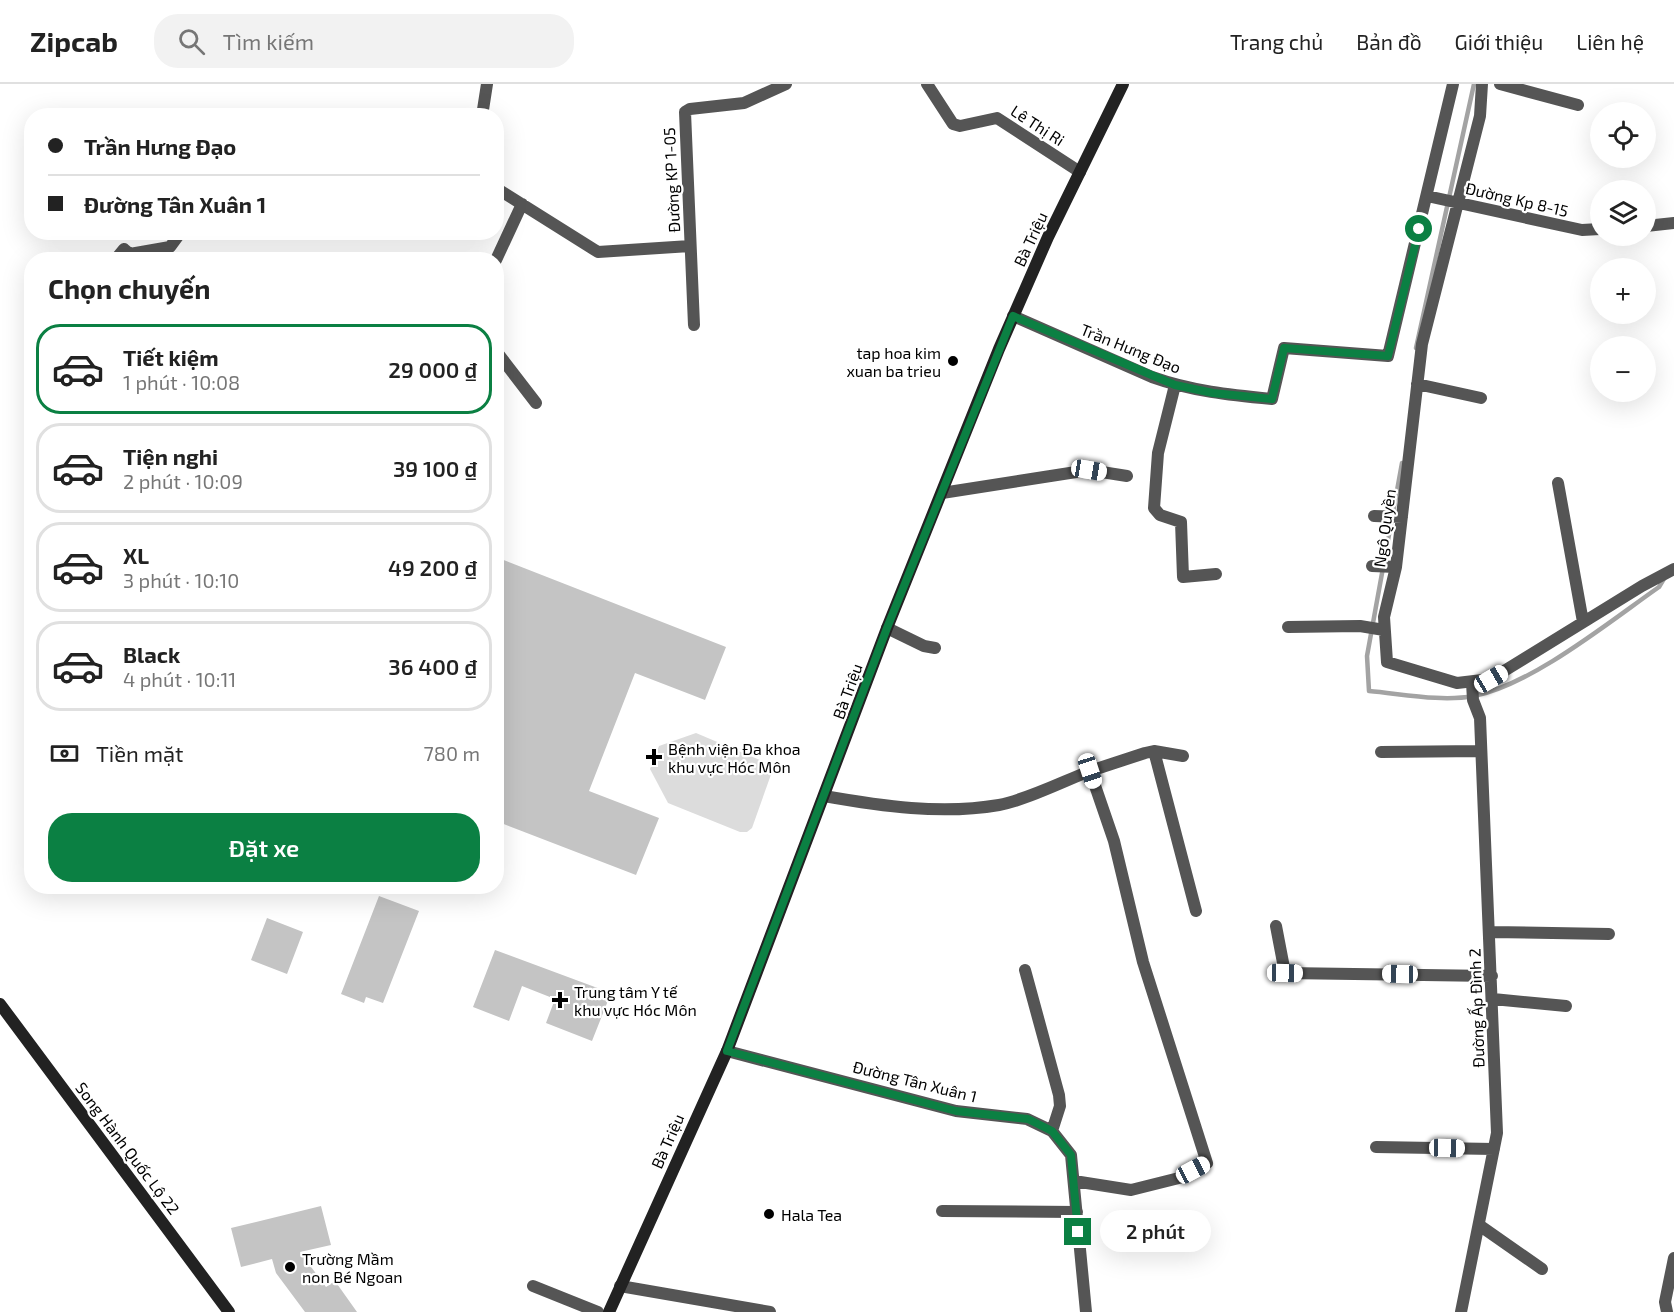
<!DOCTYPE html>
<html lang="vi">
<head>
<meta charset="utf-8">
<style>
  :root { --surface:#fff; --page:#f2f2f2; --text:#222; --muted:#767676; --line:#e0e0e0; --accent:#0b8043 }
  body { margin:0; font-family:"Exo 2",sans-serif; background:var(--page); color:var(--text); height:100vh; display:flex; flex-direction:column; font-size:22px; white-space:nowrap }
  * { box-sizing:border-box; margin:0 }
  p { font-size:20px; color:var(--muted) }
  .icon { flex:none; width:33px; height:33px; fill:none; stroke:currentColor; stroke-width:2; stroke-linecap:round; stroke-linejoin:round }
  .map { position:relative; flex:1; overflow:hidden }
  .panel { position:absolute; left:24px; top:168px; width:480px; height:642px; display:flex; flex-direction:column; background:var(--surface); border-radius:24px; box-shadow:0 6px 24px #0002 }
  .panel>* { flex:none }
  .hud { position:absolute; left:24px; top:24px; width:480px; height:132px; border-radius:24px; box-shadow:0 6px 24px #0002; display:grid; align-content:center; height:132px; padding:0 24px; background:var(--surface) }
  .fabs { position:absolute; left:1590px; top:18px; display:grid; gap:12px }
  .fabs a { display:grid; place-items:center; width:66px; height:66px; border-radius:50%; background:var(--surface); box-shadow:0 6px 24px #0002; font-size:30px }
  .end { position:absolute; width:27px; height:27px; margin:-14px; border:8px solid #0b8043; background:#fff; box-shadow:0 0 0 3px #fff }
  .from { border-radius:50% }
  .bubble { position:absolute; height:42px; border-radius:21px; background:var(--surface); box-shadow:0 6px 24px #0002; font-size:20px; font-weight:600; line-height:42px; text-align:center }
  .car { position:absolute; width:18px; height:36px; margin:-18px -9px; border-radius:8px; box-shadow:0 0 4px 2px #0007; background:linear-gradient(#fff 24%,#345 0 40%,#fff 0 76%,#345 0 86%,#fff 0) }
  .hud b { display:flex; align-items:center; gap:21px; height:57px; font-size:22px }
  .hud b+b { border-top:2px solid var(--line) }
  .hud i { width:15px; height:15px; background:var(--text) }
  ul { padding:0; list-style:none }
  li { display:flex; align-items:center; gap:18px; height:90px; margin:0 12px 9px; padding:0 12px; border:3px solid var(--line); border-radius:24px }
  li div { flex:1 }
  li b { display:block; font-size:22px }
  li em { font-style:normal; font-weight:600 }
  li.current { border-color:var(--accent) }
  li>.icon { width:54px; height:54px; stroke-width:1.5 }
  h2 { padding:0 24px; font-size:27px; line-height:72px }
  .pay { display:flex; align-items:center; gap:15px; height:66px; padding:0 24px; font-size:22px }
  .pay p { margin-inline-start:auto }
  .cta { display:flex; gap:12px; margin-top:auto; padding:12px 24px }
  .cta a { flex:1; height:69px; border-radius:24px; background:var(--accent); color:#fff; font-size:24px; font-weight:600; line-height:69px; text-align:center }
  header { display:flex; align-items:center; gap:36px; box-sizing:border-box; height:84px; padding:0 30px; background:var(--surface); border-bottom:2px solid var(--line) }
  header strong { font-size:28px }
  nav { display:flex; gap:33px; margin-inline-start:auto; font-size:21px }
  .search { width:420px; height:54px; background:var(--page); display:flex; align-items:center; gap:15px; box-sizing:border-box; padding:0 21px; border-radius:24px; color:var(--muted); font-size:22px }
  .map>svg:first-child { display:block }
</style>
</head>
<body>
<header>
<strong>Zipcab</strong>
<div class="search"><svg class="icon" aria-label="search" viewBox="0 0 24 24"><circle cx="10" cy="10" r="6"/><path d="M15 15l6 6"/></svg>Tìm kiếm</div>
<nav><a>Trang chủ</a><a>Bản đồ</a><a>Giới thiệu</a><a>Liên hệ</a></nav>
</header>
<div class="map">
<svg width="1674" height="1228" viewBox="0 0 1674 1228">
  <rect width="100%" height="100%" fill="#fff"/>
  <!-- green -->
  <path fill="#dcdcdc" d="M 696,649 L 774,682 L 752,744 L 747,748 L 740,748 L 668,719 L 650,685 L 659,662 Z"/>
  <g fill="none" stroke-linecap="round" stroke-linejoin="round">
    <!-- stream -->
    <path stroke="#a3a3a3" stroke-width="4.5" d="M 1416,264 L 1474,0
      M 1402,379 L 1367,572 L 1369,607 C 1403,610 1441,618 1474,612 C 1533,600 1609,538 1659,503 L 1665,493"/>
  </g>
  <!-- building -->
  <path fill="#c4c4c4" d="M 496,473 L 726,563 L 705,616 L 635,589 L 589,707 L 659,734 L 636,791 L 496,737 Z
    M 379,812 L 419,827 L 383,919 L 366,913 L 364,919 L 341,910 Z
    M 267,834 L 303,848 L 287,890 L 251,876 Z
    M 495,866 L 611,909 L 592,957 L 546,939 L 555,915 L 522,902 L 509,937 L 473,923 Z
    M 321,1122 L 331,1161 L 300,1168 L 326,1203 L 335,1197 L 357,1228 L 305,1228 L 276,1189 L 272,1175 L 241,1183 L 231,1144 Z"/>
  <g fill="none" stroke-linecap="round" stroke-linejoin="round">
    <!-- street -->
    <path stroke="#555" stroke-width="12" d="M 927,0 L 953,40 L 960,42 L 997,34 L 1080,88
      M 1482,0 L 1480,32 L 1422,260 L 1396,483 L 1384,533 L 1387,578 L 1457,599 L 1491,595 L 1642,502 L 1674,485
      M 1500,0 L 1578,21
      M 482,32 L 487,0
      M 496,104 L 598,168 L 690,162
      M 1427,112 L 1582,146 L 1600,145
      M 1646,142 L 1674,139
      M 115,176 L 124,165 L 130,170 L 170,163 L 181,148
      M 496,176 L 522,120
      M 1013,232 L 1152,293 C 1191,307 1230,311 1272,315 L 1284,264 L 1388,272 L 1453,0
      M 694,241 L 685,28 L 690,25 L 744,19 L 786,0
      M 496,267 L 536,319
      M 1417,300 L 1481,314
      M 1175,301 L 1158,369 L 1154,424 L 1160,431 L 1181,438 L 1183,493 L 1216,490
      M 1558,399 L 1583,538
      M 942,409 L 1089,386 L 1127,392
      M 1374,432 L 1402,433
      M 1372,482 L 1396,483
      M 1288,543 L 1360,542 L 1384,546
      M 887,544 L 924,562 L 935,564
      M 1154,667 L 1196,827
      M 1381,668 L 1481,667
      M 1090,687 L 1145,669 L 1154,667 L 1183,672
      M 824,712 C 881,722 941,731 999,721 C 1026,716 1064,697 1090,687 L 1114,757 L 1143,878 L 1207,1079 L 1179,1094 L 1131,1106 L 1074,1097
      M 1276,842 L 1285,889 L 1492,892
      M 1490,848 L 1609,850
      M 1025,886 L 1059,1011 L 1060,1022 L 1052,1047
      M 1493,915 L 1566,922
      M 727,967 L 956,1027 L 1027,1035 L 1052,1047 L 1071,1071 L 1086,1228
      M 1376,1063 L 1494,1065
      M 942,1127 L 1077,1128
      M 1479,1141 L 1542,1185
      M 533,1202 L 598,1228
      M 620,1202 L 770,1228
      M 1461,1228 L 1497,1049 L 1480,634 L 1473,616 L 1472,599
      M 1667,1228 L 1665,1218 L 1674,1174"/>
    <!-- secondary -->
    <path stroke="#222" stroke-width="12" d="M 0,920 L 229,1228
      M 609,1228 L 727,967 L 887,544 L 999,265 L 1048,153 L 1123,0"/>
  </g>
  <g fill="none" stroke-linecap="round" stroke-linejoin="round">
    <!-- route -->
    <path stroke="#0b8043" stroke-width="8" d="M 1078,1148 L 1071,1071 L 1052,1047 L 1028,1035 L 956,1027 L 727,967 L 887,544 L 1013,232 L 1175,301 L 1213,309 L 1272,315 L 1284,264 L 1388,272 L 1419,145"/>
  </g>
  <!-- markers -->
  <g fill="#000" stroke="#fff" stroke-width="2">
    <circle cx="953" cy="277" r="6"/>
    <path d="M651 664h6v6h6v6h-6v6h-6v-6h-6v-6h6z"/>
    <path d="M557 907h6v6h6v6h-6v6h-6v-6h-6v-6h6z"/>
    <circle cx="769" cy="1130" r="6"/>
    <circle cx="290" cy="1183" r="6"/>
  </g>
  <g text-anchor="middle" dominant-baseline="central" stroke-width="4.5" stroke-linejoin="round" paint-order="stroke">
    <!-- street labels -->
    <g font-size="16" fill="#000" stroke="#fff">
      <text transform="translate(1038 41) rotate(33)">Lê Thị Ri</text>
      <text transform="translate(671 96) rotate(-93)">Đường KP 1-05</text>
      <text transform="translate(1517 115) rotate(13)">Đường Kp 8-15</text>
      <text transform="translate(1030 155) rotate(-65)">Bà Triệu</text>
      <text transform="translate(1131 264) rotate(22)">Trần Hưng Đạo</text>
      <text transform="translate(1384 444) rotate(-82)">Ngô Quyền</text>
      <text transform="translate(847 607) rotate(-70)">Bà Triệu</text>
      <text transform="translate(1476 924) rotate(-92)">Đường Ấp Đình 2</text>
      <text transform="translate(915 997) rotate(14)">Đường Tân Xuân 1</text>
      <text transform="translate(667 1057) rotate(-66)">Bà Triệu</text>
      <text transform="translate(128 1064) rotate(53)">Song Hành Quốc Lộ 22</text>
    </g>
    <!-- poi labels -->
    <g font-size="16" fill="#000" stroke="#fff" text-anchor="start">
      <text x="941" y="268" text-anchor="end">tap hoa kim<tspan x="941" dy="18">xuan ba trieu</tspan></text>
      <text x="668" y="664">Bệnh viện Đa khoa<tspan x="668" dy="18">khu vực Hóc Môn</tspan></text>
      <text x="574" y="907">Trung tâm Y tế<tspan x="574" dy="18">khu vực Hóc Môn</tspan></text>
      <text x="781" y="1130">Hala Tea</text>
      <text x="302" y="1174">Trường Mầm<tspan x="302" dy="18">non Bé Ngoan</tspan></text>
    </g>
  </g>
</svg>
<div class="fabs">
<a><svg class="icon" aria-label="locate" viewBox="0 0 24 24"><circle cx="12" cy="12" r="6"/><path d="M12 2v4M12 18v4M2 12h4M18 12h4"/></svg></a>
<a><svg class="icon" aria-label="layers" viewBox="0 0 24 24"><path d="M12 4l9 5-9 5-9-5zM3 14l9 5 9-5"/></svg></a>
<a>+</a>
<a>−</a>
</div>
<i class="end from" style="left:1419px;top:145px"></i>
<i class="end" style="left:1078px;top:1148px"></i>
<div class="bubble" style="left:1100px;top:1126px;width:111px">2 phút</div>
<i class="car" style="left:1089px;top:386px;rotate:99deg"></i>
<i class="car" style="left:1491px;top:595px;rotate:60deg"></i>
<i class="car" style="left:1090px;top:687px;rotate:162deg"></i>
<i class="car" style="left:1285px;top:889px;rotate:91deg"></i>
<i class="car" style="left:1400px;top:890px;rotate:271deg"></i>
<i class="car" style="left:1447px;top:1064px;rotate:91deg"></i>
<i class="car" style="left:1193px;top:1086px;rotate:62deg"></i>
<div class="hud">
<b><i class="from"></i>Trần Hưng Đạo</b>
<b><i></i>Đường Tân Xuân 1</b>
</div>
<section class="panel">
<h2>Chọn chuyến</h2>
<ul>
<li class="current"><svg class="icon" aria-label="car" viewBox="0 0 24 24"><path d="M5 17H2v-5l4-1 3-4h7l3 4 3 1v5h-3M9 17h6M6 11h13"/><circle cx="7" cy="17" r="2"/><circle cx="17" cy="17" r="2"/></svg><div><b>Tiết kiệm</b><p>1 phút · 10:08</p></div><em>29 000 ₫</em></li>
<li><svg class="icon" aria-label="car" viewBox="0 0 24 24"><path d="M5 17H2v-5l4-1 3-4h7l3 4 3 1v5h-3M9 17h6M6 11h13"/><circle cx="7" cy="17" r="2"/><circle cx="17" cy="17" r="2"/></svg><div><b>Tiện nghi</b><p>2 phút · 10:09</p></div><em>39 100 ₫</em></li>
<li><svg class="icon" aria-label="car" viewBox="0 0 24 24"><path d="M5 17H2v-5l4-1 3-4h7l3 4 3 1v5h-3M9 17h6M6 11h13"/><circle cx="7" cy="17" r="2"/><circle cx="17" cy="17" r="2"/></svg><div><b>XL</b><p>3 phút · 10:10</p></div><em>49 200 ₫</em></li>
<li><svg class="icon" aria-label="car" viewBox="0 0 24 24"><path d="M5 17H2v-5l4-1 3-4h7l3 4 3 1v5h-3M9 17h6M6 11h13"/><circle cx="7" cy="17" r="2"/><circle cx="17" cy="17" r="2"/></svg><div><b>Black</b><p>4 phút · 10:11</p></div><em>36 400 ₫</em></li>
</ul>
<div class="pay"><svg class="icon" aria-label="cash" viewBox="0 0 24 24"><path d="M3 7h18v10H3z"/><circle cx="12" cy="12" r="2"/></svg>Tiền mặt<p>780 m</p></div>
<div class="cta"><a>Đặt xe</a></div>
</section>
</div>
</body>
</html>
